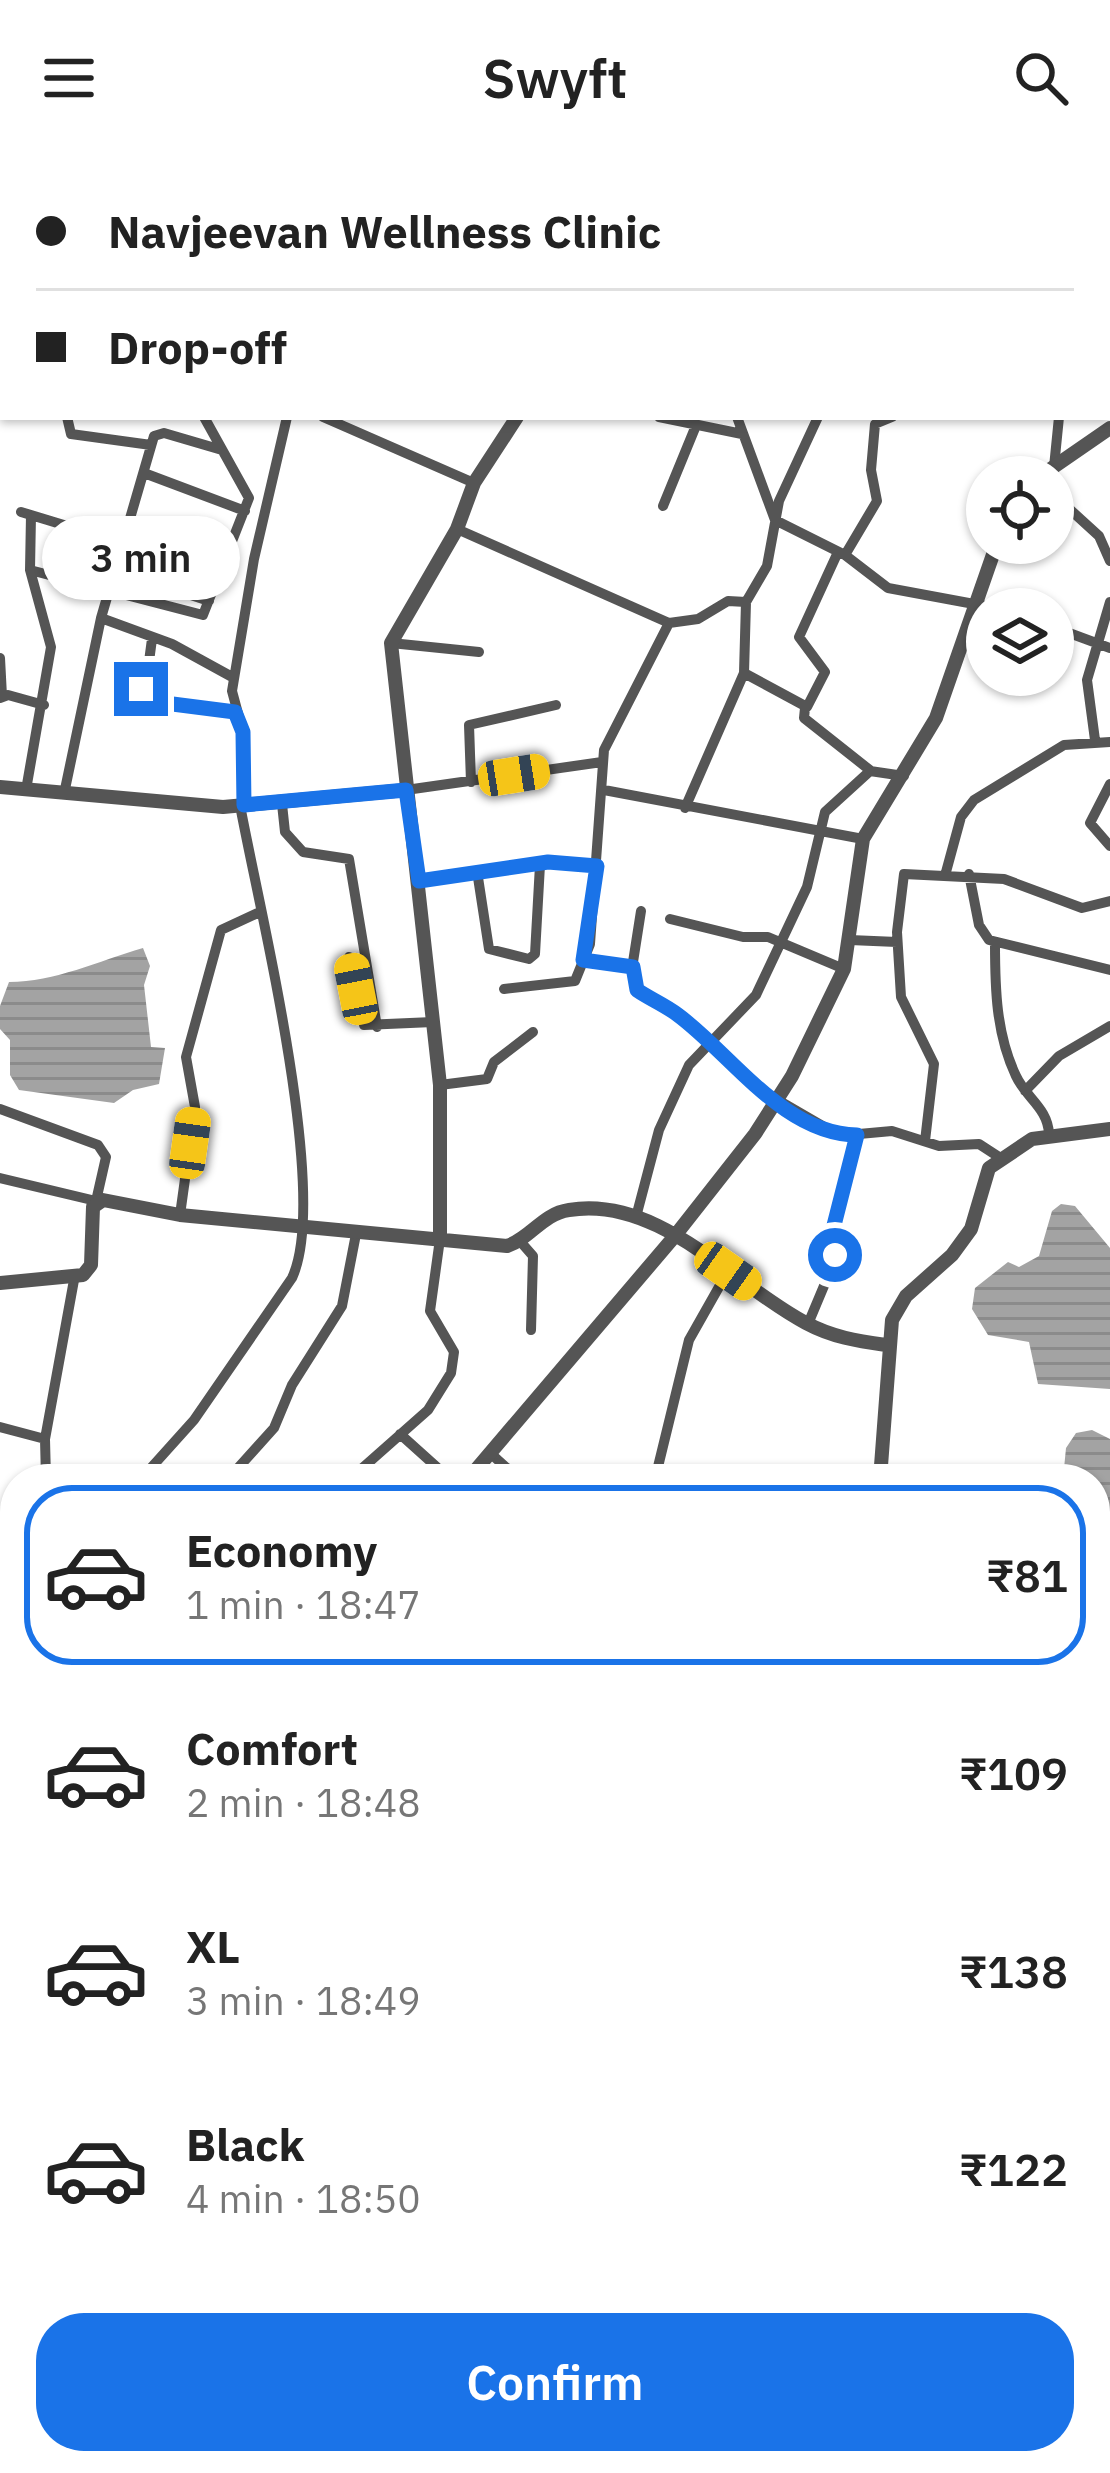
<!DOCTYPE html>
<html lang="en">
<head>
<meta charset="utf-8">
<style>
  :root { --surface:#fff; --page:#f2f2f2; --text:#222; --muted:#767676; --line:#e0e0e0; --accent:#1a73e8 }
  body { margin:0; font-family:"IBM Plex Sans",sans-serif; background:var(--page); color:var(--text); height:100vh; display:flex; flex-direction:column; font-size:45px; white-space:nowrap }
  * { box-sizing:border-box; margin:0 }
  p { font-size:39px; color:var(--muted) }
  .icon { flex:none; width:66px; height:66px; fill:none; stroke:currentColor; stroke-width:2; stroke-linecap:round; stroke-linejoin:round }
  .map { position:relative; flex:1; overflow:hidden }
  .drawer { position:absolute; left:0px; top:1308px; width:1110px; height:1011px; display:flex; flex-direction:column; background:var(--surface); border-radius:48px 48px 0 0; box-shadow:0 3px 9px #0004 }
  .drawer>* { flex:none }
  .banner { position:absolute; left:0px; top:0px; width:1110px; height:264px; box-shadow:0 3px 9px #0004; display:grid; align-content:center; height:264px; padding:0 36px; background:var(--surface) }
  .controls { position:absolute; left:966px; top:300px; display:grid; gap:24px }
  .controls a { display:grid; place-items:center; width:108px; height:108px; border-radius:50%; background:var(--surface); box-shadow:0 3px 9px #0004; font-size:60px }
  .end { position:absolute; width:54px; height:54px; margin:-27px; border:15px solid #1a73e8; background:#fff; box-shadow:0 0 0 6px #fff }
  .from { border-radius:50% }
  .bubble { position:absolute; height:84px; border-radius:42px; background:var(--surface); box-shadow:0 3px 9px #0004; font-size:39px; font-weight:600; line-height:84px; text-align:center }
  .car { position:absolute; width:36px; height:72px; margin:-36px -18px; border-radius:15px; box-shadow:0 0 9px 3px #0007; background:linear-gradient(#f5c518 24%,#345 0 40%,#f5c518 0 76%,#345 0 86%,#f5c518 0) }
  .banner b { display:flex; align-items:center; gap:42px; height:114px; font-size:45px }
  .banner b+b { border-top:3px solid var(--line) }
  .banner i { width:30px; height:30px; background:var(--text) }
  ul { padding:21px 0 0; list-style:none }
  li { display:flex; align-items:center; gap:36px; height:180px; margin:0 24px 18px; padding:0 12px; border:6px solid transparent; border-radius:48px }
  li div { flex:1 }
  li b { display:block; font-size:45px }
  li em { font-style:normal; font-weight:600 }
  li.current { border-color:var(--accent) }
  li>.icon { width:108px; height:108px; stroke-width:1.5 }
  .button { display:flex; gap:24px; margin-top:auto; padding:24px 36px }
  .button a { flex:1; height:138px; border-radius:48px; background:var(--accent); color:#fff; font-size:48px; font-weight:600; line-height:138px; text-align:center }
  header { display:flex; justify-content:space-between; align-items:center; height:156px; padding:0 36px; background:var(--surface); font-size:54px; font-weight:600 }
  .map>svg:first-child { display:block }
</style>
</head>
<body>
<header><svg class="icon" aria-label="menu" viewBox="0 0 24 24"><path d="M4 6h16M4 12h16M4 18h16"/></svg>Swyft<svg class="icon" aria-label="search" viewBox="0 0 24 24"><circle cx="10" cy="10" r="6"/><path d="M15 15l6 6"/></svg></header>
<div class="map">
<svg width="1110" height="2317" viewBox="0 0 1110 2317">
  <defs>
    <pattern id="water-rules" width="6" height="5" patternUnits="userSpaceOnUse" patternTransform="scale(3)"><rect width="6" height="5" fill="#a3a3a3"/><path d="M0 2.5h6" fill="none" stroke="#8b8b8b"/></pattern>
  </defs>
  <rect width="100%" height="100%" fill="#fff"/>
  <!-- water -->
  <path fill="url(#water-rules)" d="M 276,0 L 508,0 L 276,3 Z
    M 143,792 L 150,810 L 144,829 L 151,891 L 165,892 L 159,928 L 133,934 L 114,947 L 19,934 L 10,919 L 10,884 L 0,873 L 0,850 L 9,826 C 55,826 98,805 143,792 Z
    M 1061,1048 L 1075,1050 L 1110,1092 L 1110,1233 L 1038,1228 L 1029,1186 L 988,1179 L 972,1153 L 975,1132 L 1008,1106 L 1019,1111 L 1039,1100 L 1052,1055 Z
    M 1092,1274 L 1110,1283 L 1110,1388 L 1095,1387 L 1095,1323 L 1063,1323 L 1066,1292 L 1076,1277 Z"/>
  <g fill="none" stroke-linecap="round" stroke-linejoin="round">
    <defs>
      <path id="primary" d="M 0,1681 L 15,1693
        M 1095,1686 L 1110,1687
        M 1095,1698 L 1110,1700"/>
    </defs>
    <!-- primary casing -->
    <use href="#primary" stroke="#dbdbdb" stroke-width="20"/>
    <!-- minor -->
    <path stroke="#555" stroke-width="10" d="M 242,0 L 243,3
      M 663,0 L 664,3
      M 958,0 L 962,3
      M 15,3 L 16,0
      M 64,3 L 65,0
      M 116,3 L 117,0
      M 784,3 L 786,0
      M 890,3 L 893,0
      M 917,3 L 919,0
      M 0,4 L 3,4
      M 1107,17 L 1110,9
      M 1107,86 L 1110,91
      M 0,144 L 3,134
      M 1107,159 L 1110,154
      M 67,261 L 71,278 L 151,289
      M 323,261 L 474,327
      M 659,261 L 742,278
      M 737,261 L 775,364 L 845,399 L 888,432 L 1001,453
      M 222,294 L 164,277 L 154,280 L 101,462 L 172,488 L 234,522
      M 1054,311 L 1059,261
      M 144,317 L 245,355
      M 1053,338 L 1099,380 L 1110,405
      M 663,350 L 695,272
      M 21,356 L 123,387
      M 129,366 L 230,397
      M 457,373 L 669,467
      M 845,399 L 877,345 L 871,314 L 875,268 L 892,261
      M 30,414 L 203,459 L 249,342 L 204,261
      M 115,414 L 209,445
      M 1053,471 L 1110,492
      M 152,483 L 144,543 L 235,556
      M 391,487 L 479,496
      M 0,502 L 2,540
      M 744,517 L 807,551 L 825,516 L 799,481 L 838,396
      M 0,542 L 8,539 L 44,549
      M 805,552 L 804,562 L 871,615
      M 1095,584 L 1087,524 L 1110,446
      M 471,626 L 469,569 L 556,549
      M 1110,628 L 1090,667 L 1110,690
      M 26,634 L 51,491 L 30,414 L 31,359
      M 406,634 L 602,606
      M 604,634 L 863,683
      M 64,638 L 101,462
      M 282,648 L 285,676 L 303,696 L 349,703 L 377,871
      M 244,649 L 243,576 L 232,535 L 254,403 L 287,261
      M 685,652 L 744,517 L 746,446 L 767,410 L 779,345 L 818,261
      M 477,715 L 489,793 L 529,803 L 535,798 L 540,709
      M 946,716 L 961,661 L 974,644 L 1064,589 L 1110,586
      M 969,718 L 979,769 L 989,784 L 1110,814
      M 419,726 L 548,706 L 597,710
      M 641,755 L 633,806 L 637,834 L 679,859 L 759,933 L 828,973 L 848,979 L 892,975 L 939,990 L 979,988 L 999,1001
      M 670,763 L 743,781 L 768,781 L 844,813
      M 850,784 L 897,786
      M 995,787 C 995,832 996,878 1016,920 C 1026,942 1048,952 1049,978
      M 349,801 L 364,869 L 433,866
      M 583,804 L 633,811
      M 504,833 L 575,825 L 590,788 L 604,594 L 669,467 L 698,463 L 728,445 L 746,446
      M 440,929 L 487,923 L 494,906 L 533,876
      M 1025,935 L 1059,900 L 1110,870
      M 0,953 L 98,989 L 106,1001 L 96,1045 L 0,1022
      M 925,985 L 934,908 L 901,841 L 897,776 L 904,718 L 1004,723 L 1082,752 L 1110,745
      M 180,1059 L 195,951 L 186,901 L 221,774 L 260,756
      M 636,1061 L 659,974 L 689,909 L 756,839 L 807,731 L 825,656 L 870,615 L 904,620
      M 519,1084 L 533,1100 L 531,1174
      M 808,1168 L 834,1106 L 830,1085 L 857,979
      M 0,1271 L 45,1283
      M 400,1278 L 450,1323
      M 489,1296 L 519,1323
      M 46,1323 L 45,1283 L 74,1124
      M 141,1323 L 194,1264 L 292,1122 C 331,1039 258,748 240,649
      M 228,1323 L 274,1272 L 292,1229 L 342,1150 L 356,1078
      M 350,1323 L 428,1254 L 451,1217 L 454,1196 L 430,1155 L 440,1083
      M 655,1323 L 689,1184 L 728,1115
      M 0,1382 L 15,1360
      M 0,1494 L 15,1477
      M 1095,1598 L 1110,1456
      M 0,1612 L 15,1603
      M 1095,1619 L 1110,1620
      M 0,1938 L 15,1943
      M 1095,1971 L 1110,1970
      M 0,2004 L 15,2010
      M 1095,2037 L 1110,2036
      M 0,2084 L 15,2045
      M 1095,2091 L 1110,2091
      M 0,2134 L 15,2140
      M 1095,2157 L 1110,2168
      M 290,2304 L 291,2317
      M 424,2304 L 503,2317
      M 526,2304 L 526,2317
      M 591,2304 L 591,2317
      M 651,2304 L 651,2317
      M 738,2304 L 738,2317
      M 748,2304 L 779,2317
      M 856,2304 L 877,2317
      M 31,2317 L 31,2304
      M 92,2317 L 93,2304
      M 159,2317 L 159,2304
      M 223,2317 L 223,2304
      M 939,2317 L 947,2304
      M 1018,2317 L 1027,2304
      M 1095,2317 L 1110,2293"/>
    <!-- tertiary -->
    <path stroke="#555" stroke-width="14" d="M 614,3 L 617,0
      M 1039,321 L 1110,272
      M 0,631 L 223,651 L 406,634
      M 440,1083 L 440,929 L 391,487 L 457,373 L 474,327 L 517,261
      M 0,1127 L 83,1119 L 91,1109 L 93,1051 L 103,1044 L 180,1059 L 507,1090 C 531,1082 542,1058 569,1054 C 659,1039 733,1129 806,1167 C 832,1181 857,1185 886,1189
      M 468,1323 L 674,1081 L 755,978 L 792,920 L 844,813 L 863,683 L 936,562 L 997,387
      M 880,1323 L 892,1164 L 906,1140 L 952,1099 L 971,1073 L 989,1012 L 1032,983 L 1110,973
      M 0,1657 L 15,1650
      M 1095,2232 L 1110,2242"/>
    <!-- primary -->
    <use href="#primary" stroke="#000" stroke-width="16"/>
  </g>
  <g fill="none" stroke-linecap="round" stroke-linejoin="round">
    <!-- route -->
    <path stroke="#1a73e8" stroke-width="15" d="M 141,533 L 149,545 L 235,556 L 243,576 L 244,649 L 406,634 L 419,725 L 548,706 L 597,710 L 583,804 L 633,811 L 637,834 C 650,843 665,849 678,859 C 731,898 783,978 857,979 L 830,1085 L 835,1099"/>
  </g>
</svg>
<div class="controls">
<a><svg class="icon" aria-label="locate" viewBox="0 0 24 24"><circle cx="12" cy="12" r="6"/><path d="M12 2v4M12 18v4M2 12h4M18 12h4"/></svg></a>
<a><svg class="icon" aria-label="layers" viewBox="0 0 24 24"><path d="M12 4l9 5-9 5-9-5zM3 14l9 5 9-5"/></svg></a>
</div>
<i class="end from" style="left:835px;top:1099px"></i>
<i class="end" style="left:141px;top:533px"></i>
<div class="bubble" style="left:42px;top:360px;width:198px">3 min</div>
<i class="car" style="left:514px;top:619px;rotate:81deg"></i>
<i class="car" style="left:356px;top:833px;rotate:349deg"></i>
<i class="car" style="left:190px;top:987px;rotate:8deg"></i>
<i class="car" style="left:728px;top:1115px;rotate:125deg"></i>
<div class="banner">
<b><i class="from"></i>Navjeevan Wellness Clinic</b>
<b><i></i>Drop-off</b>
</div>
<section class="drawer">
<ul>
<li class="current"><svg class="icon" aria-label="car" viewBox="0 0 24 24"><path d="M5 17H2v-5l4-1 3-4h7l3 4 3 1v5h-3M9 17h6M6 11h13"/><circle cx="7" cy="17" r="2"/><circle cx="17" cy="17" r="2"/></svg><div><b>Economy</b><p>1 min · 18:47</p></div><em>₹81</em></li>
<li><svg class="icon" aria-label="car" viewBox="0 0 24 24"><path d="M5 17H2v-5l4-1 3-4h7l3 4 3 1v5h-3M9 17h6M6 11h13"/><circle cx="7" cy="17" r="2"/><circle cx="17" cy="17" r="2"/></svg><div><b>Comfort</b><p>2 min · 18:48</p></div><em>₹109</em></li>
<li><svg class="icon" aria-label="car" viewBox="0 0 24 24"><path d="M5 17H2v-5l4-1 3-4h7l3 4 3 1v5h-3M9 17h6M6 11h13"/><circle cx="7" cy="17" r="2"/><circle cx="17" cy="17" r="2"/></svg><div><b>XL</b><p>3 min · 18:49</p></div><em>₹138</em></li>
<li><svg class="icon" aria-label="car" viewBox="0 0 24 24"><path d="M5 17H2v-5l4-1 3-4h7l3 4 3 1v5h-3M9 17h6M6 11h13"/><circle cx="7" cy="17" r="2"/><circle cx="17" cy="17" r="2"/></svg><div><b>Black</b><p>4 min · 18:50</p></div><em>₹122</em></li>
</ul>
<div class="button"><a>Confirm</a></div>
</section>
</div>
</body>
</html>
